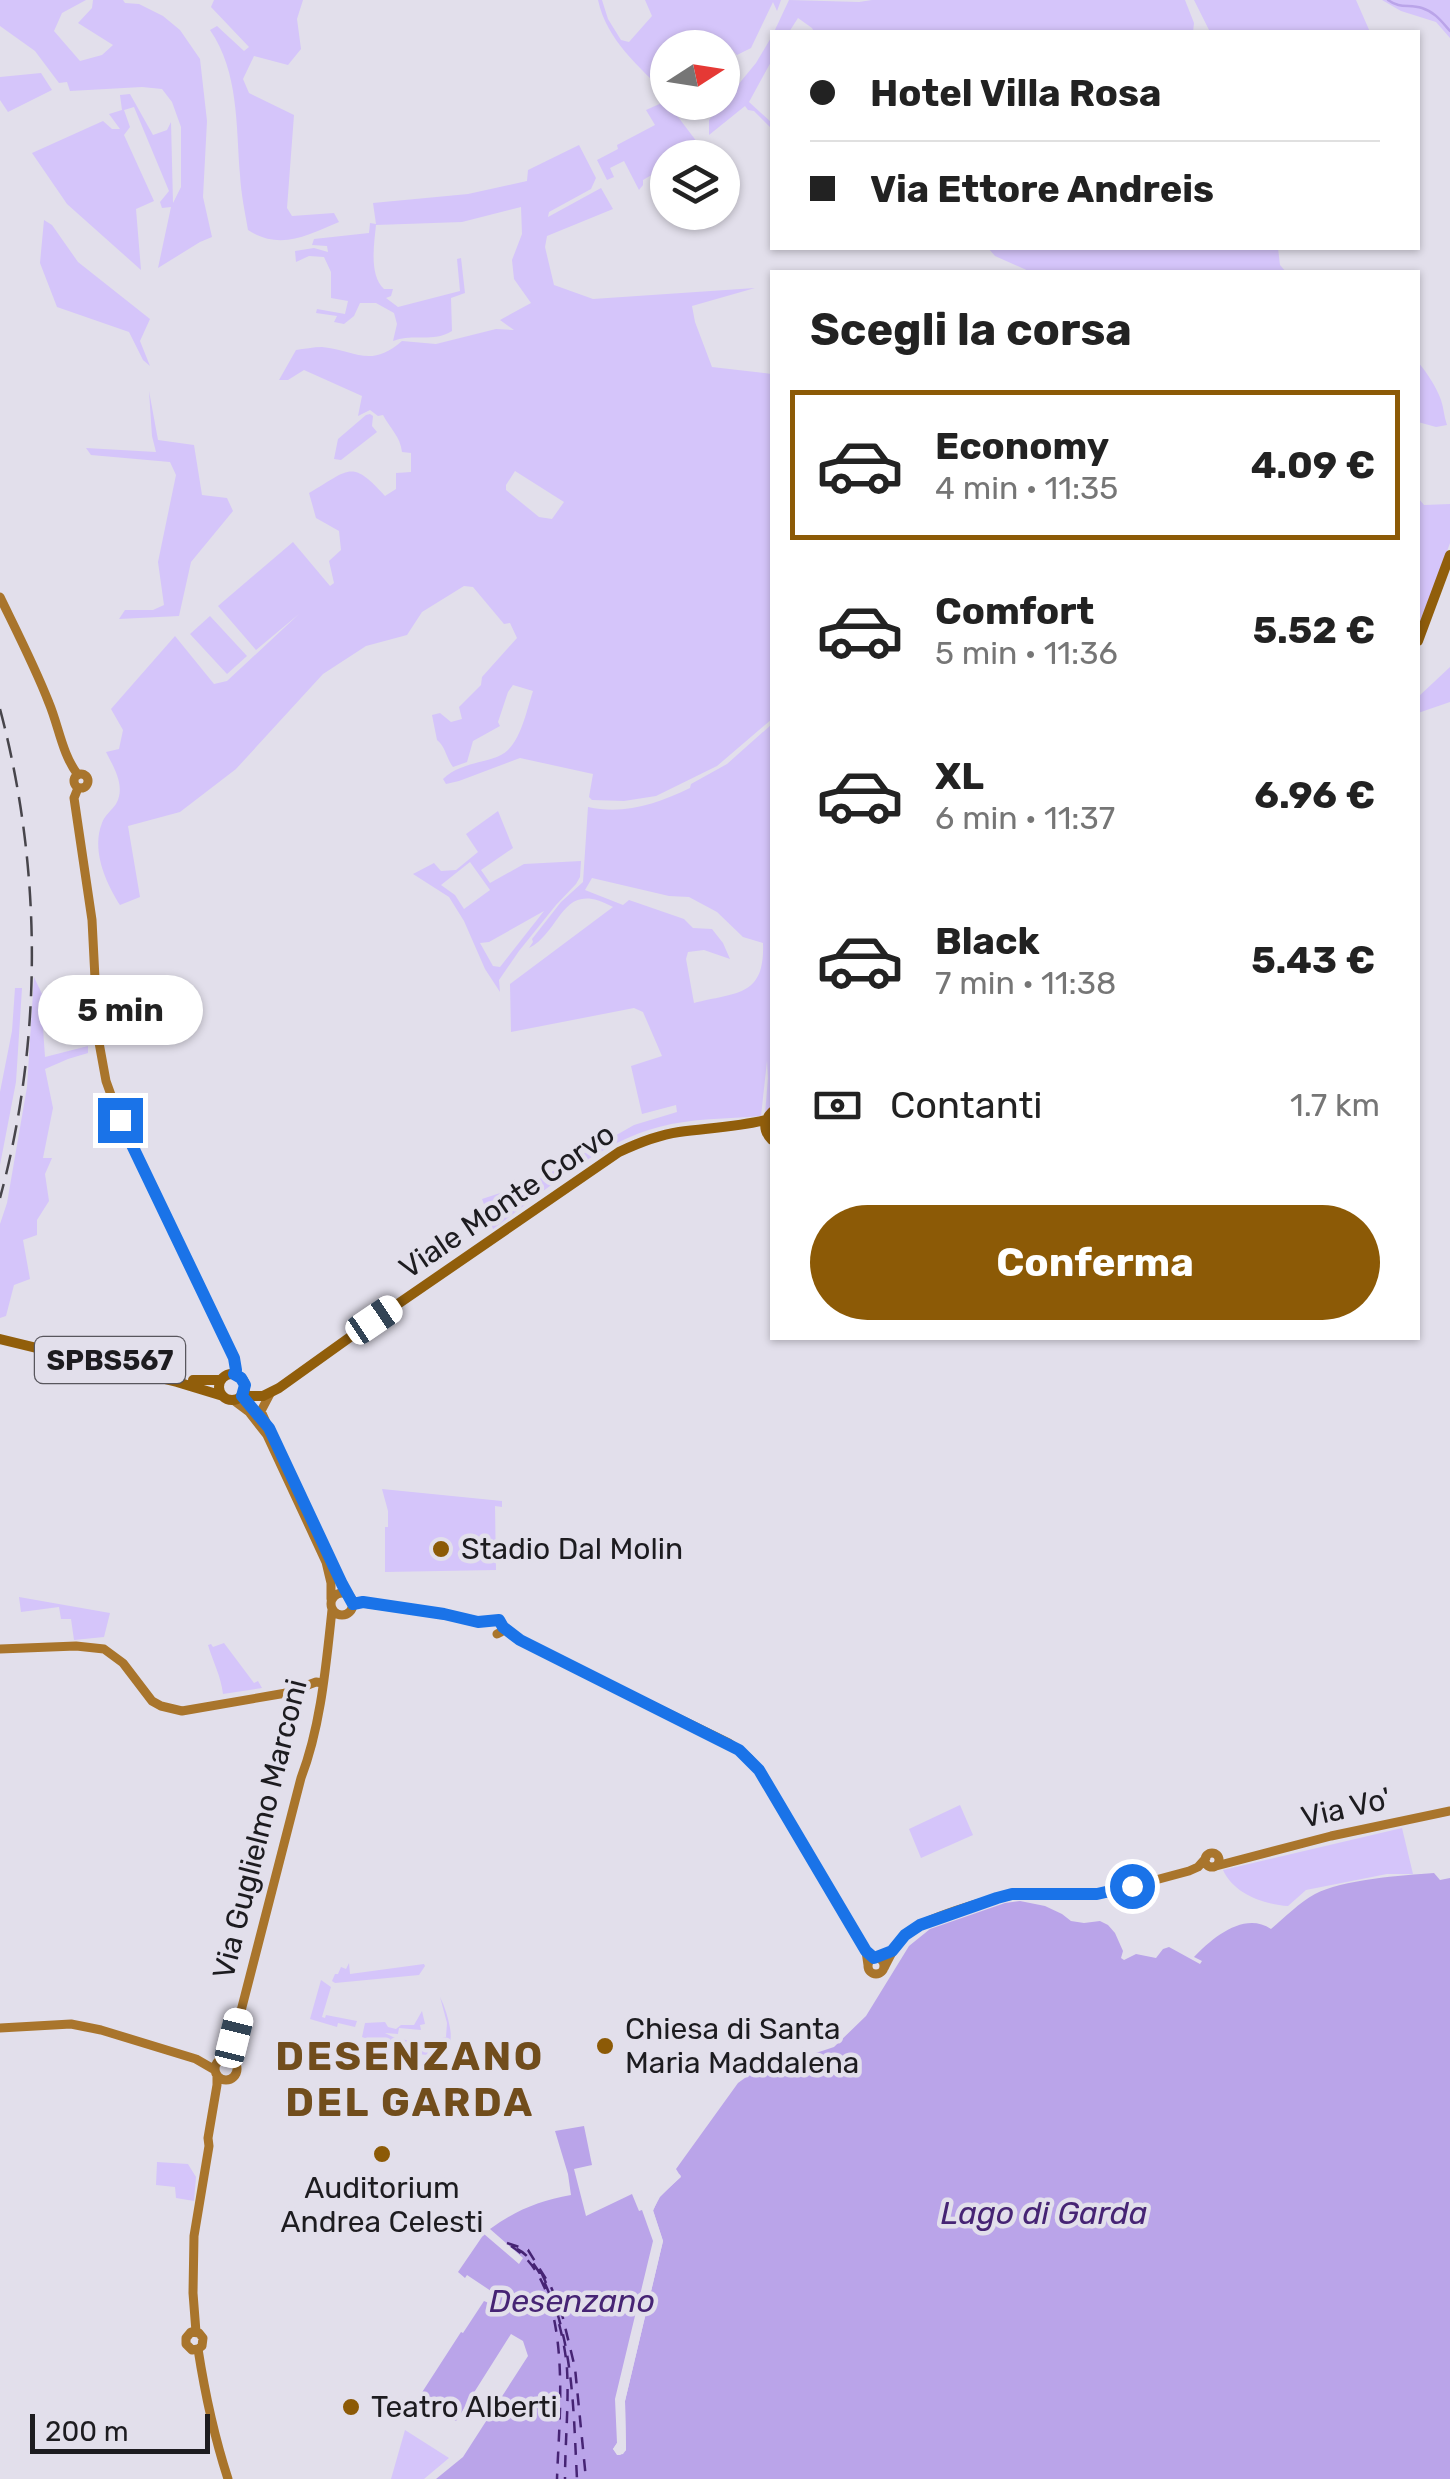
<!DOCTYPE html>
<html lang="it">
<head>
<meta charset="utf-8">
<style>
  :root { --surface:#fff; --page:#f6f6f6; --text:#222; --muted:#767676; --line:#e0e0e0; --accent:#8c5a06 }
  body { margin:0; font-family:Rubik,sans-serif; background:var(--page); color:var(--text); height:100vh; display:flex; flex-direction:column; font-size:38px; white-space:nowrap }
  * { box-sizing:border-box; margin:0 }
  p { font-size:32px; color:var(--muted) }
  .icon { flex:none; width:55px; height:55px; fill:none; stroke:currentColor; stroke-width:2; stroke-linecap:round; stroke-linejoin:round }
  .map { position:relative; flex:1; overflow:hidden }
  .panel { position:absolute; left:770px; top:270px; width:650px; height:1070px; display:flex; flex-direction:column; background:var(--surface); border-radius:0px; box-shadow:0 2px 8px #0004 }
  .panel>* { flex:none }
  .top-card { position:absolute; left:770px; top:30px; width:650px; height:220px; border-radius:0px; box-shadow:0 2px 8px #0004; display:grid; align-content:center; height:220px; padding:0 40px; background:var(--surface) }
  .needle { width:65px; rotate:78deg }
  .buttons { position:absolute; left:650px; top:30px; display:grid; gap:20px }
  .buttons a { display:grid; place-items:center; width:90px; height:90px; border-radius:50%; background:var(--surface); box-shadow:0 2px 8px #0004; font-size:50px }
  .scale { position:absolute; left:30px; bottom:25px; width:180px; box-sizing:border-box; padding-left:10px; border:5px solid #1d1c20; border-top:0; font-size:28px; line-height:35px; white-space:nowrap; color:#1d1c20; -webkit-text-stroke:8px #e2dfeb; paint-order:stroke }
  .end { position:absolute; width:45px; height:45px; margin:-22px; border:12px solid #1a73e8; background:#fff; box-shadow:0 0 0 5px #fff }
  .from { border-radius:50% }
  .bubble { position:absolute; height:70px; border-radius:35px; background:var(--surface); box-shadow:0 2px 8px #0004; font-size:32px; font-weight:700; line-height:70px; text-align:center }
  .car { position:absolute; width:30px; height:60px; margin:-30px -15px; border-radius:12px; box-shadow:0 0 8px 2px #0007; background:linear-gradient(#fff 24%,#345 0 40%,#fff 0 76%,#345 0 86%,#fff 0) }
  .top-card b { display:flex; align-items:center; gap:35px; height:95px; font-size:38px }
  .top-card b+b { border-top:2px solid var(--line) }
  .top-card i { width:25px; height:25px; background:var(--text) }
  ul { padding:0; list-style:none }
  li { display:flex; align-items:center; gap:30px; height:150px; margin:0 20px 15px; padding:0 20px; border:5px solid transparent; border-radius:0px }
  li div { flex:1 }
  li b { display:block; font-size:38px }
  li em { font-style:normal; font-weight:700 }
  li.active { border-color:var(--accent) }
  li>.icon { width:90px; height:90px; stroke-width:1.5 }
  h2 { padding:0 40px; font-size:45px; line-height:120px }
  .pay { display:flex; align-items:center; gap:25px; height:110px; padding:0 40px; font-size:38px }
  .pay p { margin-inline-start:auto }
  .button { display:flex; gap:20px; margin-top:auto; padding:20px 40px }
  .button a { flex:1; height:115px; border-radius:60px; background:var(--accent); color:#fff; font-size:40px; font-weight:700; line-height:115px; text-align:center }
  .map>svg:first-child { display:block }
</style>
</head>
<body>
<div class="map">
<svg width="1450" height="2479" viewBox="0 0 1450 2479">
  <rect width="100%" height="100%" fill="#e2dfeb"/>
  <!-- green -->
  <path fill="#d5c5fa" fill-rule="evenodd" d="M 0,0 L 86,0 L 62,13 L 54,31 L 80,61 L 102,55 L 113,45 L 78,23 L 92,8 L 93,0 L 123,0 L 125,3 L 139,4 L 163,16 L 180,30 L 200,59 L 207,121 L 203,197 L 212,237 L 200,242 L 158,268 L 171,207 L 162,208 L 160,202 L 169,191 L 134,107 L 124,110 L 130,127 L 124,135 L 154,201 L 136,209 L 141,270 L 67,204 L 32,153 L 103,121 L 112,129 L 120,129 L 109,114 L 122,110 L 120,95 L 130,94 L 153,135 L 167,130 L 171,122 L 173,203 L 181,187 L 181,127 L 172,102 L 162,89 L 142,87 L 70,91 L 67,82 L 59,83 L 35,51 L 0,26 Z
    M 214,0 L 303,0 L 297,19 L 301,49 L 288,65 L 254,56 L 243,79 L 249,93 L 294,115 L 287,208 L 292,216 L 334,213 L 339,222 C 307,235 281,251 248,230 C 245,212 241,194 240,175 C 236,126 239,72 210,30 L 217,26 L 244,51 L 249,47 L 211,7 Z
    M 598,0 L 602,0 L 608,19 L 621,40 L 629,42 L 652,16 L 645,0 L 781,0 L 777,11 L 773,2 L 751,48 L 737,55 L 722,39 L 713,38 L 707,47 L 668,48 L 667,95 C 639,66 607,41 598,0 Z
    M 789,0 L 859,2 L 872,0 L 1185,0 L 1194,23 L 1193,32 L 1120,32 L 1118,30 L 1117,32 L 814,32 L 812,28 L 798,18 L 789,32 L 774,32 Z
    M 1194,0 L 1356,0 L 1370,32 L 1210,32 Z
    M 1382,0 L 1450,0 L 1450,38 L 1436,22 L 1401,11 Z
    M 772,36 L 772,60 L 749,102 L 772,123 L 772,129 L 754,111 L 748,110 L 745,106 L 709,135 L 709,120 L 756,63 Z
    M 41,73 L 52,90 L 8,112 L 0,100 L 0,77 Z
    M 666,101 L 697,142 L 677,157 L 668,158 L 667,166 L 643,180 L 643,185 L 639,190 L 624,161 L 610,168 L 614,177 L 607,180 L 597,160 L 618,149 L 617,145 L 655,125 L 646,110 Z
    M 579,145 L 596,178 L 591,189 L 549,212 L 548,217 L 601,188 L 613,209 L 547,236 L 545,247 L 554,285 L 593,299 L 755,288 L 692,306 L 695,322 L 712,367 L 772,374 L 772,719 L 717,766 L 656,796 L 624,801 L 592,800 L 589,797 L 593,774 L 520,758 L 459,781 L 446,784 L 443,779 C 462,760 494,764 508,750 C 522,736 527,709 533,691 L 513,685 L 508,692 L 498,722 L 500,726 L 473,741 L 467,762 L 453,767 C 446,758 446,747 437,740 L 432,715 L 440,713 L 451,722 L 462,719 L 459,707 L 481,685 L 482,677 L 517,638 L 510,623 L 504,624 L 473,587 L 464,586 L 422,612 L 407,635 L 366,646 L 323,674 L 236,769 L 180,812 L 128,826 L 140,897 L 120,905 C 106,883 91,850 102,823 C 104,816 112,810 116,804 C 126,786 114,768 106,752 L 119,749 L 123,730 L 111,709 L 175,636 L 214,684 L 227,681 L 299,614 L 256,650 L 218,606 L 293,542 L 330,586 L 334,583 L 329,561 L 341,550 L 339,531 L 316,518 L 309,493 C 349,470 351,458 385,496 L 396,489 L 396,473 L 411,472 L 411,453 L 402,452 C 400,436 391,430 383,415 L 378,416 L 370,410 L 358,416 L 362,396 L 304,370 L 288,380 L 279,380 L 296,350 C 304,349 313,347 322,347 C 356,350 370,369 402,341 L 436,344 L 496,329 L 514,330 L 500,320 L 531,303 L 514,279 L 512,260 L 522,234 L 521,207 L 462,222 L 376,225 C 374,245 369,275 384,289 L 393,289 L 391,296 L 386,298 L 398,307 L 460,291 L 457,259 L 461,258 L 465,293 L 451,298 L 452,331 C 433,343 414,333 393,341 L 397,324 L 394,313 L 376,303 L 360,303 L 354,316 L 344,324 L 334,322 L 337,316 L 316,313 L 317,309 L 345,314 L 348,301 L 331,298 L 331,272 L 324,257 L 309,256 L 296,262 L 295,251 L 314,248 L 328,252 L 327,246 L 312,245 L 314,239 L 369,233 L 370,223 L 376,224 L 373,203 L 468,194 L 527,181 L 528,170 ZM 515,471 L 564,502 L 552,519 L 539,517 L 506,490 L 506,485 Z
    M 44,220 L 52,225 L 78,262 L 150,319 L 140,341 L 150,366 L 143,360 L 129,332 L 57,307 L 40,263 Z
    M 988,248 L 1278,248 L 1280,265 L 1286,272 L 1031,272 L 995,256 Z
    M 1418,362 C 1427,373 1436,386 1441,400 C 1444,409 1444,417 1447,425 L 1436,427 L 1418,422 Z
    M 149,391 L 158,440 L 194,445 L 202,495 L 227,498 L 233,511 L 191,562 L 179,616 L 119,619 L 125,610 L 153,610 L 164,605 L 158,562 L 176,475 L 170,462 L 91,455 L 86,448 L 156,452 L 152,436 Z
    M 370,414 L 373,416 L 372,426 L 377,432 L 341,460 L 334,459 L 338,439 L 366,415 Z
    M 1418,498 L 1424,505 L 1450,504 L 1450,543 L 1418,629 Z
    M 210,616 L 247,656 L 227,674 L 190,634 Z
    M 1450,667 L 1450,702 L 1418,713 L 1418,697 Z
    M 772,724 L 772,1107 L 765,1114 L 768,1078 L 767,1061 L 761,1116 C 727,1119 692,1118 659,1127 C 597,1143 544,1192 493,1229 L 482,1199 L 534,1182 L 634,1125 L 677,1112 L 676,1105 L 642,1114 L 631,1066 L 662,1056 L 643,1012 L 634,1008 L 511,1032 L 510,984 L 613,907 C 561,878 563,930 529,948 L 533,942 L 532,939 L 561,902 L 583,882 L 588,807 C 624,815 657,804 690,788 L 691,784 L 727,764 ZM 592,878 L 669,896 L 689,897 L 717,912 L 743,937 L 763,943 C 765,997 737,992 694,1003 L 686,959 L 688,952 L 704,950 L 730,959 L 723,943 L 712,929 L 693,928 L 684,919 L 629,900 L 623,905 L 585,890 Z
    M 498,811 L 513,848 L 481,870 L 490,883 L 524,864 L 581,861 L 580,877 L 576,884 L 556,905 L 519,951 L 499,980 L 500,992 L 485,969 L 464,921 L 449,897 L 413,874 L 434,863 L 441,871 L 456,870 L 478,852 L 466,834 ZM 470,862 L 490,890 L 464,909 L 455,895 L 441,885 ZM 544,911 L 500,967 L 493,966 L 480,943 L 489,942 Z
    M 34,977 L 49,1009 L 42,1013 L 45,1057 L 88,1046 L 88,1053 L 68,1059 L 45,1069 L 53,1108 L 43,1158 L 52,1158 L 45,1174 L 49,1201 L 37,1220 L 37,1235 L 23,1240 L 30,1279 L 14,1285 L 6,1316 L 0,1318 L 0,1224 L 7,1203 L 27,1087 Z
    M 15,988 L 22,988 L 16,1082 L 0,1165 L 0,1092 L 12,1031 Z
    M 382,1489 L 502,1501 L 502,1507 L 495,1506 L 496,1570 L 385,1572 L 385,1527 L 388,1527 L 388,1511 Z
    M 19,1597 L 110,1613 L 104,1637 L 74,1640 L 71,1619 L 61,1619 L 59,1607 L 21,1612 Z
    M 224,1643 L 254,1683 L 258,1681 L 262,1688 L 223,1694 C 221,1676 213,1662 208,1645 L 211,1644 L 213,1647 Z
    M 960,1805 L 973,1835 L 921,1858 L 909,1829 Z
    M 1402,1828 L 1413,1874 L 1387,1874 L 1306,1890 L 1288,1906 C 1263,1904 1234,1894 1223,1870 Z
    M 349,1963 L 350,1974 L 424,1964 L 425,1966 L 419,1975 L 335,1983 L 332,1981 L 335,1974 L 338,1974 L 341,1967 L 346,1969 Z
    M 321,1980 L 331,1987 L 322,2017 L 325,2018 L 326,2015 L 357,2021 L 355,2027 L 338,2023 L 337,2027 L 310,2019 Z
    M 440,1997 C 445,2007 448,2017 450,2028 C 459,2078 386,2044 362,2037 L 365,2023 L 385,2022 L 388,2027 L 396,2029 L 401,2025 L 414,2025 L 422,2011 L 425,2024 L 420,2025 L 421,2030 L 399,2028 L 398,2034 L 385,2033 L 397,2039 L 434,2043 L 437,2046 L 440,2046 L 442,2042 L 439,2039 L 446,2037 L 447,2023 Z
    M 157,2162 L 188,2164 L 196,2177 L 194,2201 L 176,2198 L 175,2187 L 156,2185 Z
    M 405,2430 L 449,2458 L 424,2479 L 391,2479 Z"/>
  <!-- water -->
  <path fill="#baa4e9" d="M 1434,1873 L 1440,1880 L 1450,1878 L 1450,2479 L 436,2479 L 463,2457 L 528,2356 L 523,2341 L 511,2334 L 456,2421 L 419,2397 L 461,2332 L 463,2333 L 484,2301 L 491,2304 L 497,2295 L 467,2275 L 465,2278 L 458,2272 L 484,2234 L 519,2264 L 523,2258 L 490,2229 C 516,2210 539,2201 571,2195 L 568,2174 L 555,2131 L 584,2126 L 592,2165 L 574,2169 L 586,2216 L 632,2194 L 639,2211 L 642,2210 L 653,2241 L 615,2399 L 617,2443 L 613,2449 L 617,2455 L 620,2455 L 626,2450 L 625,2401 L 663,2241 L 653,2211 L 659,2197 L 681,2177 L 676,2169 L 738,2083 L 749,2075 L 834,2047 L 866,2016 L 909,1946 L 930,1929 L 1005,1903 L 1020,1901 L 1045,1906 L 1062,1914 L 1071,1921 L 1084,1923 L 1100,1921 L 1108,1925 L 1115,1933 L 1123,1951 L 1121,1958 L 1124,1960 L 1136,1954 L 1156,1958 L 1163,1949 L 1169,1947 L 1200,1964 L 1202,1961 L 1194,1957 C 1213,1937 1245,1911 1271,1929 C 1285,1917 1299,1903 1315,1894 C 1341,1880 1403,1875 1434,1873 Z"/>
  <!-- pier -->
  <path fill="#e2dfeb" d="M 679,2174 L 681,2176 L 660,2197 L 653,2210 L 663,2241 L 625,2401 L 626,2450 L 623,2454 L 618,2455 L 613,2449 L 617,2443 L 618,2452 L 622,2452 L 618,2398 L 656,2241 L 644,2206 L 658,2239 L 649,2209 L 656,2194 Z"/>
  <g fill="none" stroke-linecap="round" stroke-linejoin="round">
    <!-- stream -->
    <path stroke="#baa4e9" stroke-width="2.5" d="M 1388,0 C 1400,9 1409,4 1422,8 C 1435,12 1442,22 1450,31"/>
    <!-- ferry -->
    <path stroke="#462474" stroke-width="2.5" stroke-dasharray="12 10" stroke-linecap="butt" d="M 507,2243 L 528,2250 L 551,2287 L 561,2310 L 575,2368 L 586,2479
      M 511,2246 C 575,2286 559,2413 557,2479
      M 517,2249 C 547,2263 565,2337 567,2369 C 569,2405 565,2443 565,2479
      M 541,2272 C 574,2340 573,2405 577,2479"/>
    <!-- secondary -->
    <path stroke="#a9752c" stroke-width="9" d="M 0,597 C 17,632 35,667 49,703 C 59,727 62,754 78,775
      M74 781a7 7 0 1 1 14 0a7 7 0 1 1-14 0Z
      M 78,788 L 74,798 L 92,920 L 98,1037 L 106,1081 L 120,1120 L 234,1358 L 236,1370 L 233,1374
      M 233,1400 L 249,1412 L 267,1435 L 326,1562 L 331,1583 L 331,1599
      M 270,1431 L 261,1411 L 271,1392
      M 330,1558 L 349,1596
      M331 1604a11 11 0 1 1 22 0a11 11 0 1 1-22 0Z
      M 353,1603 L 363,1603 L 445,1614 L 478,1622 L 497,1620 L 503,1626 L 501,1632 L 497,1634
      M 503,1627 L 520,1640 L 549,1655 L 729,1743 L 749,1758 L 759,1771 L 860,1940 L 866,1951 L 868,1965
      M 0,1649 L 76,1646 L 104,1649 L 123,1663 L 152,1701 L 161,1706 L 182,1711 L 286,1693 L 316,1682 L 323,1683
      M1205 1860a7 7 0 1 1 14 0a7 7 0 1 1-14 0Z
      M 1216,1866 L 1331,1836 L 1450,1811
      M868 1966a8 8 0 1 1 16 0a8 8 0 1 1-16 0Z
      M 884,1968 C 890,1956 896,1943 906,1934 C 924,1918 987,1900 1012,1895 L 1107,1893 L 1189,1871 L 1198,1867 L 1206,1858
      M 0,2028 L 71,2024 L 101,2030 L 196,2059 L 215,2070
      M215 2069a11 11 0 1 1 22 0a11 11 0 1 1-22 0Z
      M 223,2059 L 234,2038 L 301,1778 C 321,1726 326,1665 332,1610
      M 196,2332 L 193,2293 L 194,2236 L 209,2146 L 208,2138 L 217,2085 L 217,2075
      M 198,2349 L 192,2350 L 186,2344 L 186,2338 L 191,2332 L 199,2333 L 203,2338 L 202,2346 L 198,2349 C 205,2394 214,2436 228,2479"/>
    <!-- primary -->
    <path stroke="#915e0b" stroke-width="10" d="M 1418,641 L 1450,555
      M 772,1112 C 763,1121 763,1131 772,1140
      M 0,1339 L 177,1382 L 223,1396
      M219 1387a13 13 0 1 1 26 0a13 13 0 1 1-26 0Z
      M 193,1380 L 221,1380
      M 242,1396 L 263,1396 L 279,1388 L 360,1330 L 619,1152 C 638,1143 658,1135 679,1132 C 709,1128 737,1127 766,1120"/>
    <!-- rail -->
    <path stroke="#47454b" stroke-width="2.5" stroke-dasharray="20 10" stroke-linecap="butt" d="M 0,709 C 42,867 43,1040 0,1198"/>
  </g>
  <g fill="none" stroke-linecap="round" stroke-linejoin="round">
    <!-- route -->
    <path stroke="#1a73e8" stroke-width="12" d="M 120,1120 L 234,1358 L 236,1370 L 234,1374 L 241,1378 L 245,1385 L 242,1396 L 269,1428 L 342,1584 L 353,1604 L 363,1602 L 444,1614 L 478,1622 L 499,1620 L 503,1627 L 520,1640 L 739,1750 L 759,1770 L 866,1951 L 874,1958 L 892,1951 L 905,1935 L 920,1925 L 997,1898 L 1012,1894 L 1097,1894 L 1132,1886"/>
  </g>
  <!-- markers -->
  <g fill="#8c5a06" stroke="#e2dfeb" stroke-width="4">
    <circle cx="441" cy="1549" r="10"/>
    <circle cx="605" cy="2046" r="10"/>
    <circle cx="382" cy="2154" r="10"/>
    <circle cx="351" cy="2407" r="10"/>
  </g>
  <g text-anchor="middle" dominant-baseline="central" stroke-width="9" stroke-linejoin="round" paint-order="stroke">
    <!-- shield labels -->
    <rect fill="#e2dfeb" stroke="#58565d" stroke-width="2.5" x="35" y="1337" width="150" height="46" rx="8"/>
    <g font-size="28" font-weight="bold" fill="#1d1c20">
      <text x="110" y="1360">SPBS567</text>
    </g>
    <!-- street labels -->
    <g font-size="30" fill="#1d1c20" stroke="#e2dfeb">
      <text transform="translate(507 1201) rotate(-34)">Viale Monte Corvo</text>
      <text transform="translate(1346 1808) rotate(-13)">Via Vo'</text>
      <text transform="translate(260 1829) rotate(-76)">Via Guglielmo Marconi</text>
    </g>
    <!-- poi labels -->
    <g font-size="30" fill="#1d1c20" stroke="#e2dfeb" text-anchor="start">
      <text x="461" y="1549">Stadio Dal Molin</text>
      <text x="625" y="2029">Chiesa di Santa<tspan x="625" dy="34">Maria Maddalena</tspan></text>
      <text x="382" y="2188" text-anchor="middle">Auditorium<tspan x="382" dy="34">Andrea Celesti</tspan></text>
      <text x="371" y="2407">Teatro Alberti</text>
    </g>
    <!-- water labels -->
    <g font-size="32" font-style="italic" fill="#462474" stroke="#e2dfeb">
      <text x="1044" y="2213">Lago di Garda</text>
      <text x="572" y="2301">Desenzano</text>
    </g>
    <!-- district labels -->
    <g font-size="40" font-weight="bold" letter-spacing="2.5" fill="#714d1c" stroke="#e2dfeb">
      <text x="410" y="2056">DESENZANO<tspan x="410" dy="46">DEL GARDA</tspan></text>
    </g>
  </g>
</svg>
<div class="buttons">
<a><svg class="needle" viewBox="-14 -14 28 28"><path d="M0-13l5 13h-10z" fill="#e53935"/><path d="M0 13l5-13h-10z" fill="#767676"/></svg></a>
<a><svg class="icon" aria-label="layers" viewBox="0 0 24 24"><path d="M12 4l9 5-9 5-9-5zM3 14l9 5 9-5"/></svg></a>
</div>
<div class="scale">200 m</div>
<i class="end from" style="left:1132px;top:1886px"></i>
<i class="end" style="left:120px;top:1120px"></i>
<div class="bubble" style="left:38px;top:975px;width:165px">5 min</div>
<i class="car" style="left:374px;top:1320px;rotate:56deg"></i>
<i class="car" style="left:234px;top:2038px;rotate:14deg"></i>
<div class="top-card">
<b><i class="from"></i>Hotel Villa Rosa</b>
<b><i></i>Via Ettore Andreis</b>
</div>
<section class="panel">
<h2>Scegli la corsa</h2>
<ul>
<li class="active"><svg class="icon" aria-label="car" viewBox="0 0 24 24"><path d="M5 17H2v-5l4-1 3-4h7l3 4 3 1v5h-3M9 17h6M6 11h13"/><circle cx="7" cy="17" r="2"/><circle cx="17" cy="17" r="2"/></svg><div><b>Economy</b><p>4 min · 11:35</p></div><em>4.09 €</em></li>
<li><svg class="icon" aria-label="car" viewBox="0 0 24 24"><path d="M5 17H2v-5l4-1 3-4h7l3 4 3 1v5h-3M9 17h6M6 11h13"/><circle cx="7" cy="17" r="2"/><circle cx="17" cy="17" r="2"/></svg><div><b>Comfort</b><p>5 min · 11:36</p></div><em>5.52 €</em></li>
<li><svg class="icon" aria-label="car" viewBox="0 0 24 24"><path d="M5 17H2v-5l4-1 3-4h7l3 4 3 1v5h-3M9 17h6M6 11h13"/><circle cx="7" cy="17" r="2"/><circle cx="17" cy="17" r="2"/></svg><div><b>XL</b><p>6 min · 11:37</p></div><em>6.96 €</em></li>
<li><svg class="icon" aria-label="car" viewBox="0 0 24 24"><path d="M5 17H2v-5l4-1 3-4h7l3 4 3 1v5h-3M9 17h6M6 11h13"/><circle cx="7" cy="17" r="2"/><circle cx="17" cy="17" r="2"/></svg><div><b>Black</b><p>7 min · 11:38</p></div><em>5.43 €</em></li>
</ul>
<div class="pay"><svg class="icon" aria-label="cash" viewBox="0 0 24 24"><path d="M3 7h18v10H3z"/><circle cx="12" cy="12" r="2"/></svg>Contanti<p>1.7 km</p></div>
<div class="button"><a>Conferma</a></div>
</section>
</div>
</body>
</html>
